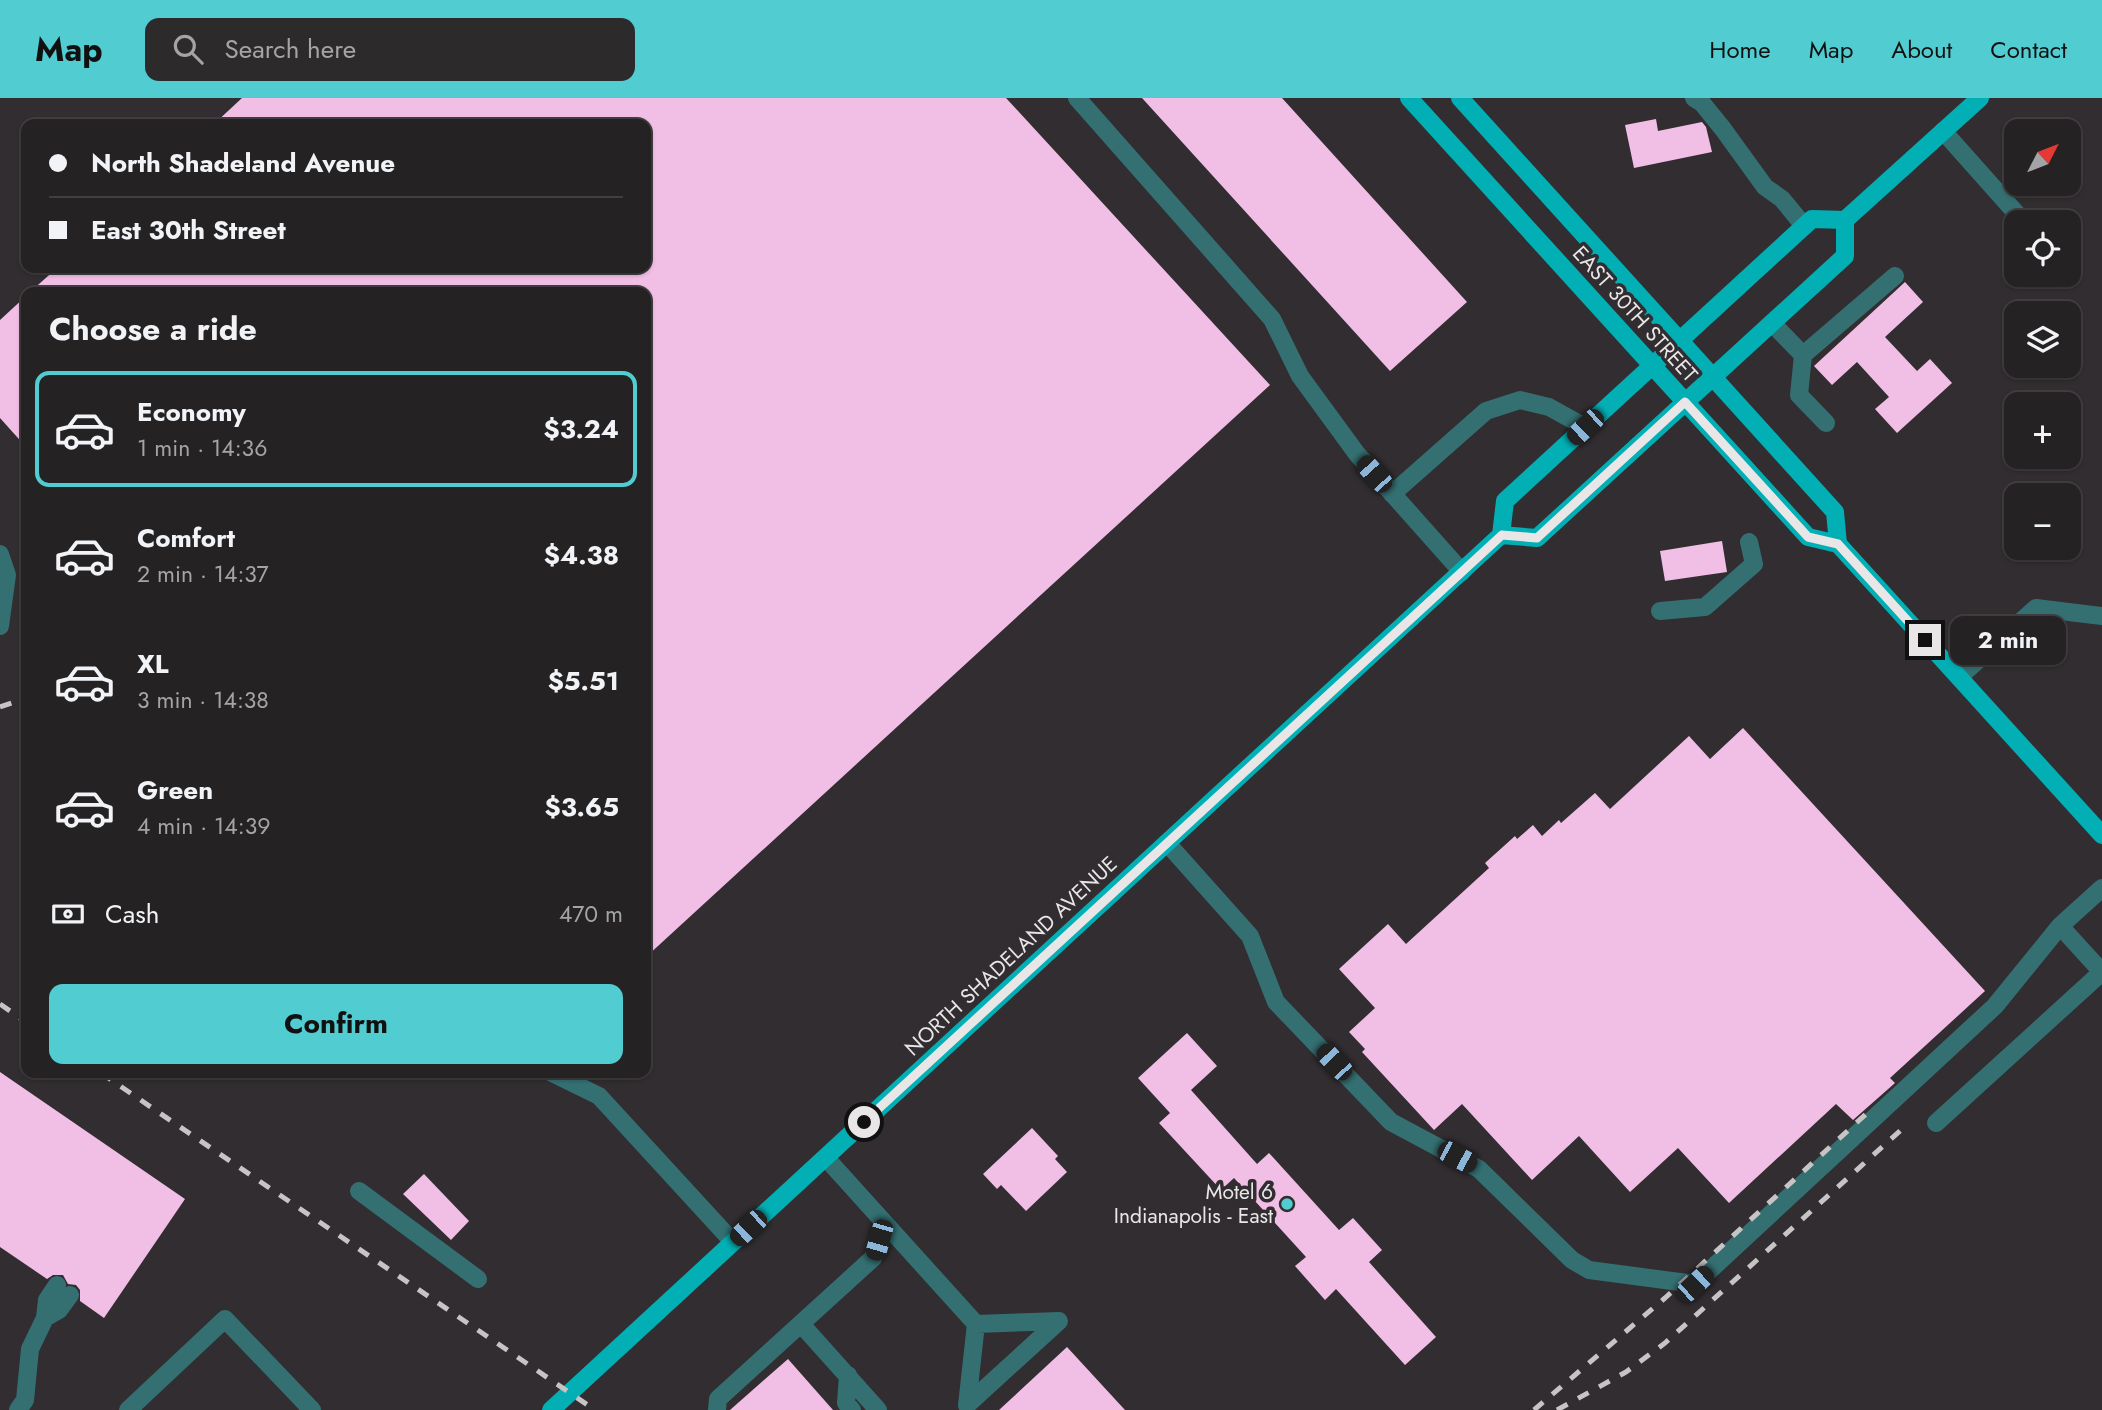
<!DOCTYPE html>
<html lang="en">
<head>
<meta charset="utf-8">
<style>
  :root { --surface:#252224; --page:#2d2a2c; --text:#f1f3f6; --muted:#a3a4a6; --line:#423f41; --accent:#51ccd1 }
  body { margin:0; font-family:Jost,sans-serif; background:var(--page); color:var(--text); height:100vh; display:flex; flex-direction:column; font-size:26px; white-space:nowrap }
  * { box-sizing:border-box; margin:0 }
  p { font-size:23px; color:var(--muted) }
  .icon { flex:none; width:38px; height:38px; fill:none; stroke:currentColor; stroke-width:2; stroke-linecap:round; stroke-linejoin:round }
  .map { position:relative; flex:1; overflow:hidden }
  .drawer { position:absolute; left:21px; top:189px; width:630px; height:791px; display:flex; flex-direction:column; background:var(--surface); border-radius:14px; box-shadow:0 2px 5px #0004,0 0 0 2px var(--line) }
  .drawer>* { flex:none }
  .hud { position:absolute; left:21px; top:21px; width:630px; height:154px; border-radius:14px; box-shadow:0 2px 5px #0004,0 0 0 2px var(--line); display:grid; align-content:center; height:154px; padding:0 28px; background:var(--surface) }
  .needle { width:46px; rotate:48deg }
  .controls { position:absolute; left:2004px; top:21px; display:grid; gap:14px }
  .controls a { display:grid; place-items:center; width:77px; height:77px; border-radius:14px; background:var(--surface); box-shadow:0 2px 5px #0004,0 0 0 2px var(--line); font-size:35px }
  .end { position:absolute; width:32px; height:32px; margin:-16px; border:9px solid #e9e6e8; background:#111; box-shadow:0 0 0 4px #111 }
  .from { border-radius:50% }
  .bubble { position:absolute; height:49px; border-radius:14px; background:var(--surface); box-shadow:0 2px 5px #0004,0 0 0 2px var(--line); font-size:23px; font-weight:700; line-height:49px; text-align:center }
  .car { position:absolute; width:21px; height:42px; margin:-21px -10px; border-radius:9px; box-shadow:0 0 5px 2px #0007; background:linear-gradient(#222 24%,#8ab4d8 0 40%,#222 0 76%,#8ab4d8 0 86%,#222 0) }
  .hud b { display:flex; align-items:center; gap:24px; height:66px; font-size:26px }
  .hud b+b { border-top:2px solid var(--line) }
  .hud i { width:18px; height:18px; background:var(--text) }
  ul { padding:0; list-style:none }
  li { display:flex; align-items:center; gap:21px; height:116px; margin:0 14px 10px; padding:0 14px; border:4px solid transparent; border-radius:14px }
  li div { flex:1 }
  li b { display:block; font-size:26px }
  li em { font-style:normal; font-weight:700 }
  li.active { border-color:var(--accent) }
  li>.icon { width:63px; height:63px; stroke-width:1.5 }
  h2 { padding:0 28px; font-size:32px; line-height:84px }
  .pay { display:flex; align-items:center; gap:18px; height:77px; padding:0 28px; font-size:26px }
  .pay p { margin-inline-start:auto }
  .primary-button { display:flex; gap:14px; margin-top:auto; padding:14px 28px }
  .primary-button a { flex:1; height:80px; border-radius:14px; background:var(--accent); color:#111; font-size:28px; font-weight:700; line-height:80px; text-align:center }
  header { display:flex; align-items:center; gap:42px; box-sizing:border-box; height:98px; padding:0 35px; background:var(--accent); color:#111 }
  header strong { font-size:33px }
  nav { display:flex; gap:38px; margin-inline-start:auto; font-size:24px }
  .search { width:490px; height:63px; background:var(--page); display:flex; align-items:center; gap:18px; box-sizing:border-box; padding:0 24px; border-radius:14px; color:var(--muted); font-size:26px }
  .map>svg:first-child { display:block }
</style>
</head>
<body>
<header>
<strong>Map</strong>
<div class="search"><svg class="icon" aria-label="search" viewBox="0 0 24 24"><circle cx="10" cy="10" r="6"/><path d="M15 15l6 6"/></svg>Search here</div>
<nav><a>Home</a><a>Map</a><a>About</a><a>Contact</a></nav>
</header>
<div class="map">
<svg width="2102" height="1312" viewBox="0 0 2102 1312">
  <rect width="100%" height="100%" fill="#312d30"/>
  <!-- building -->
  <path fill="#f1bee5" d="M 242,0 L 1006,0 L 1270,287 L 646,859 L 646,194 L 30,194 L 57,170 L 646,170 L 646,26 L 214,26 Z
    M 1142,0 L 1282,0 L 1467,204 L 1390,273 Z
    M 1656,21 L 1658,33 L 1702,24 L 1706,29 L 1712,54 L 1634,70 L 1625,27 Z
    M 1905,184 L 1923,204 L 1885,239 L 1917,273 L 1930,261 L 1952,285 L 1897,335 L 1875,311 L 1889,299 L 1857,264 L 1832,287 L 1814,268 Z
    M 26,198 L 26,349 L 0,320 L 0,222 Z
    M 1722,443 L 1727,474 L 1665,483 L 1660,453 Z
    M 1743,630 L 1985,893 L 1890,980 L 1895,985 L 1853,1022 L 1836,1006 L 1729,1105 L 1678,1050 L 1630,1094 L 1579,1038 L 1532,1082 L 1462,1006 L 1434,1032 L 1362,954 L 1365,951 L 1349,934 L 1375,910 L 1339,871 L 1388,826 L 1406,846 L 1489,770 L 1485,765 L 1515,738 L 1517,741 L 1533,727 L 1542,738 L 1559,722 L 1561,725 L 1595,695 L 1610,711 L 1689,638 L 1710,661 Z
    M 1187,935 L 1217,968 L 1191,992 L 1257,1066 L 1269,1055 L 1339,1132 L 1353,1120 L 1382,1152 L 1369,1164 L 1436,1239 L 1405,1267 L 1336,1191 L 1325,1202 L 1295,1168 L 1306,1159 L 1234,1080 L 1221,1092 L 1159,1025 L 1170,1015 L 1138,980 Z
    M 0,974 L 185,1101 L 104,1220 L 80,1203 L 80,1192 L 76,1187 L 68,1186 L 63,1177 L 53,1177 L 47,1181 L 0,1149 Z
    M 1032,1030 L 1058,1058 L 1055,1061 L 1067,1074 L 1026,1113 L 1001,1087 L 997,1091 L 983,1076 Z
    M 424,1076 L 469,1123 L 451,1142 L 403,1096 Z
    M 1067,1249 L 1125,1312 L 999,1312 Z
    M 788,1261 L 833,1312 L 730,1312 Z"/>
  <g fill="none" stroke-linecap="round" stroke-linejoin="round">
    <!-- minor -->
    <path stroke="#346f71" stroke-width="18" d="M 1077,0 L 1272,221 L 1300,278 L 1357,356 L 1462,474
      M 1694,0 L 1702,5 L 1723,31 L 1765,89 L 1782,101 L 1804,128
      M 1943,33 L 2024,124
      M 1772,225 L 1803,257 L 1895,178
      M 1803,257 L 1799,297 L 1826,325
      M 1392,396 L 1486,313 L 1520,302 L 1549,309 L 1585,329
      M 0,456 L 7,477 L 0,528
      M 1660,513 L 1705,509 L 1754,466 L 1749,444
      M 1959,579 L 2036,510 L 2102,518
      M 1167,745 L 1250,838 L 1276,904 L 1391,1024 L 1479,1071 L 1572,1162 L 1589,1172 L 1695,1186 L 1995,908 L 2060,828 L 2102,790
      M 552,975 L 599,998 L 733,1144
      M 1936,1025 L 2102,874 L 2060,828
      M 826,1060 L 976,1226 L 1059,1223 L 967,1307 L 976,1226
      M 359,1093 L 478,1181
      M 45,1220 L 59,1212 L 70,1197
      M 801,1226 L 878,1312
      M 848,1277 L 846,1305 L 852,1312
      M 18,1312 L 25,1302 L 30,1251 L 45,1220 L 47,1202 L 57,1187
      M 128,1312 L 225,1221 L 312,1312
      M 717,1312 L 718,1301 L 873,1160 L 884,1124"/>
    <!-- major -->
    <path stroke="#02afb4" stroke-width="18" d="M 1409,0 L 1808,439 L 1838,446 L 2102,737
      M 1460,0 L 1835,414 L 1838,446
      M 1501,437 L 1537,440 L 1845,158 L 1845,122
      M 551,1312 L 1501,437 L 1505,403 L 1812,121 L 1845,122 L 1980,0"/>
    <!-- rail -->
    <path stroke="#c7c4c6" stroke-width="5" stroke-dasharray="12 12" stroke-linecap="butt" d="M 0,609 L 26,600
      M 0,906 L 26,924
      M 101,975 L 595,1312
      M 1534,1312 L 1665,1200 L 1866,1016
      M 1557,1312 L 1626,1274 L 1665,1245 L 1901,1032"/>
  </g>
  <g fill="none" stroke-linecap="round" stroke-linejoin="round">
    <!-- route -->
    <path stroke="#e9e6e8" stroke-width="9" d="M 864,1024 L 1502,437 L 1537,440 L 1685,304 L 1808,439 L 1838,446 L 1925,542"/>
  </g>
  <!-- markers -->
  <circle fill="#51ccd1" stroke="#312d30" stroke-width="2.5" cx="1287" cy="1106" r="7"/>
  <g text-anchor="middle" dominant-baseline="central" stroke-width="7" stroke-linejoin="round" paint-order="stroke">
    <!-- street labels -->
    <g font-size="21" fill="#e9e6e8" stroke="#312d30">
      <text transform="translate(1635 216) rotate(48)">EAST 30TH STREET</text>
      <text transform="translate(1011 858) rotate(-43)">NORTH SHADELAND AVENUE</text>
    </g>
    <!-- poi labels -->
    <g font-size="21" fill="#e9e6e8" stroke="#312d30" text-anchor="end">
      <text x="1273" y="1094">Motel 6<tspan x="1273" dy="24">Indianapolis - East</tspan></text>
    </g>
  </g>
</svg>
<div class="controls">
<a><svg class="needle" viewBox="-14 -14 28 28"><path d="M0-13l5 13h-10z" fill="#e53935"/><path d="M0 13l5-13h-10z" fill="#a3a4a6"/></svg></a>
<a><svg class="icon" aria-label="locate" viewBox="0 0 24 24"><circle cx="12" cy="12" r="6"/><path d="M12 2v4M12 18v4M2 12h4M18 12h4"/></svg></a>
<a><svg class="icon" aria-label="layers" viewBox="0 0 24 24"><path d="M12 4l9 5-9 5-9-5zM3 14l9 5 9-5"/></svg></a>
<a>+</a>
<a>−</a>
</div>
<i class="end from" style="left:864px;top:1024px"></i>
<i class="end" style="left:1925px;top:542px"></i>
<div class="bubble" style="left:1950px;top:518px;width:116px">2 min</div>
<i class="car" style="left:1585px;top:329px;rotate:227deg"></i>
<i class="car" style="left:1374px;top:376px;rotate:318deg"></i>
<i class="car" style="left:1334px;top:964px;rotate:317deg"></i>
<i class="car" style="left:1457px;top:1059px;rotate:118deg"></i>
<i class="car" style="left:748px;top:1130px;rotate:227deg"></i>
<i class="car" style="left:879px;top:1142px;rotate:196deg"></i>
<i class="car" style="left:1695px;top:1186px;rotate:47deg"></i>
<div class="hud">
<b><i class="from"></i>North Shadeland Avenue</b>
<b><i></i>East 30th Street</b>
</div>
<section class="drawer">
<h2>Choose a ride</h2>
<ul>
<li class="active"><svg class="icon" aria-label="car" viewBox="0 0 24 24"><path d="M5 17H2v-5l4-1 3-4h7l3 4 3 1v5h-3M9 17h6M6 11h13"/><circle cx="7" cy="17" r="2"/><circle cx="17" cy="17" r="2"/></svg><div><b>Economy</b><p>1 min · 14:36</p></div><em>$3.24</em></li>
<li><svg class="icon" aria-label="car" viewBox="0 0 24 24"><path d="M5 17H2v-5l4-1 3-4h7l3 4 3 1v5h-3M9 17h6M6 11h13"/><circle cx="7" cy="17" r="2"/><circle cx="17" cy="17" r="2"/></svg><div><b>Comfort</b><p>2 min · 14:37</p></div><em>$4.38</em></li>
<li><svg class="icon" aria-label="car" viewBox="0 0 24 24"><path d="M5 17H2v-5l4-1 3-4h7l3 4 3 1v5h-3M9 17h6M6 11h13"/><circle cx="7" cy="17" r="2"/><circle cx="17" cy="17" r="2"/></svg><div><b>XL</b><p>3 min · 14:38</p></div><em>$5.51</em></li>
<li><svg class="icon" aria-label="car" viewBox="0 0 24 24"><path d="M5 17H2v-5l4-1 3-4h7l3 4 3 1v5h-3M9 17h6M6 11h13"/><circle cx="7" cy="17" r="2"/><circle cx="17" cy="17" r="2"/></svg><div><b>Green</b><p>4 min · 14:39</p></div><em>$3.65</em></li>
</ul>
<div class="pay"><svg class="icon" aria-label="cash" viewBox="0 0 24 24"><path d="M3 7h18v10H3z"/><circle cx="12" cy="12" r="2"/></svg>Cash<p>470 m</p></div>
<div class="primary-button"><a>Confirm</a></div>
</section>
</div>
</body>
</html>
